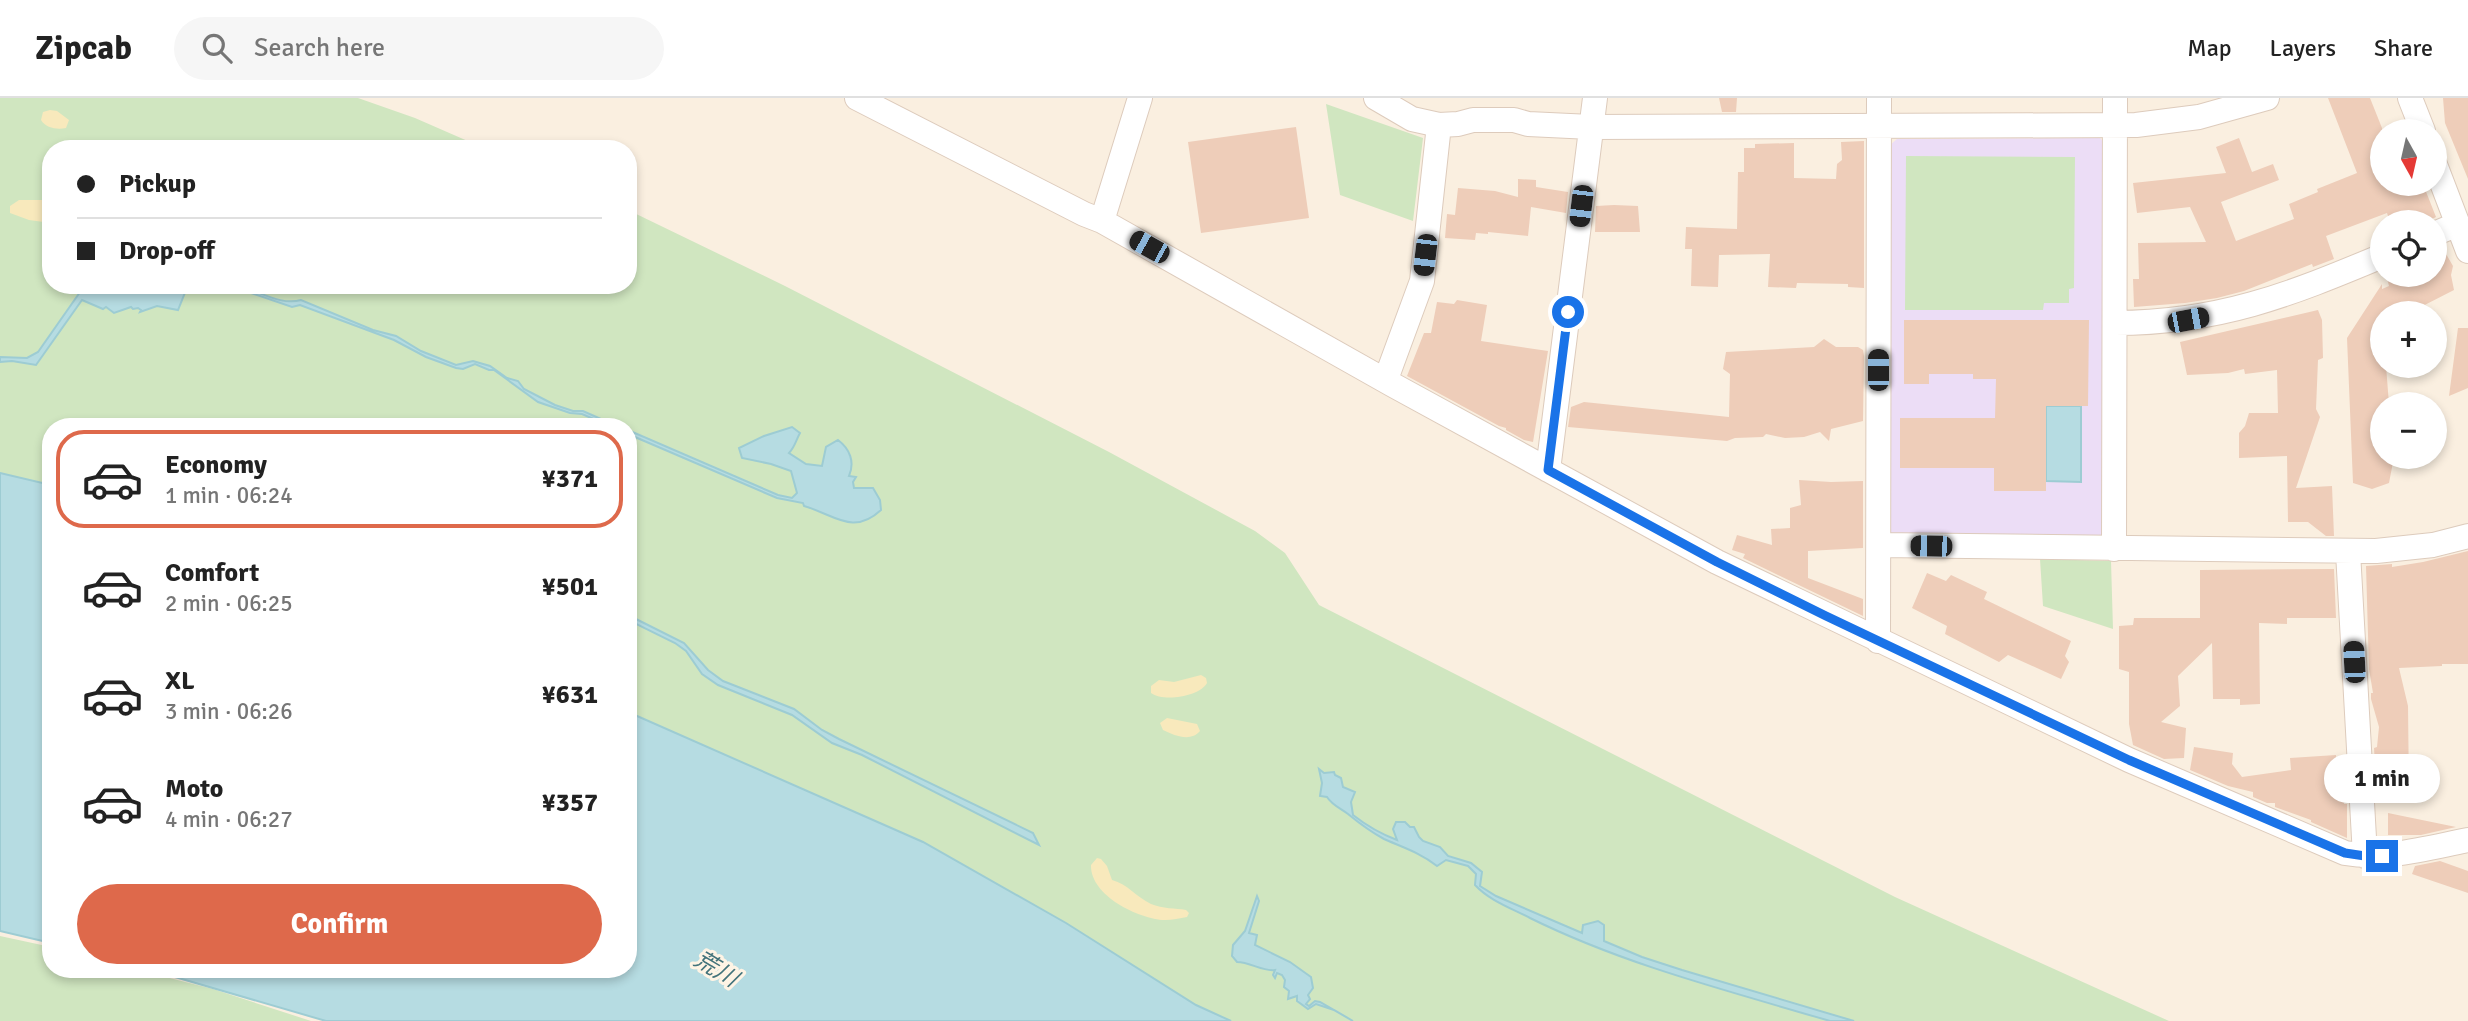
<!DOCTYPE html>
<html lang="en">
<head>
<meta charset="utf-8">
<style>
  :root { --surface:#fff; --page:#f6f6f6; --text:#222; --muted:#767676; --line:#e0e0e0; --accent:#de694b }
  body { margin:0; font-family:Signika,"Noto Sans JP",sans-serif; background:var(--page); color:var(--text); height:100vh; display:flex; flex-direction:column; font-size:26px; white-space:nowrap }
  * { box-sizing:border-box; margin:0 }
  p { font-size:23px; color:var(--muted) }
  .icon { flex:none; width:38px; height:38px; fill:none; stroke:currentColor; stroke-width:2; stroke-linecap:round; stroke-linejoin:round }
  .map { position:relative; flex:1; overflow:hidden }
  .panel { position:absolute; left:42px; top:320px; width:595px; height:560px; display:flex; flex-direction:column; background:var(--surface); border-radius:28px; box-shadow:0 4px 10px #0003 }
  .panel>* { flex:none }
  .top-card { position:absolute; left:42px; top:42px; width:595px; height:154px; border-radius:28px; box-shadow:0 4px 10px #0003; display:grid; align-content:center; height:154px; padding:0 35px; background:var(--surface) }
  .needle { width:46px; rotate:172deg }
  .buttons { position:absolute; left:2370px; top:21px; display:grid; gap:14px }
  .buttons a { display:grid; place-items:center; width:77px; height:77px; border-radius:50%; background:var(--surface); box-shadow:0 4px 10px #0003; font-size:35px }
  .end { position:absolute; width:32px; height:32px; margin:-16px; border:9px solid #1a73e8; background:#fff; box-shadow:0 0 0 4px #fff }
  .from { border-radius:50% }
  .bubble { position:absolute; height:49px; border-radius:24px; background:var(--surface); box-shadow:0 4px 10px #0003; font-size:23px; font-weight:700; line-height:49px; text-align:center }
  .car { position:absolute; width:21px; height:42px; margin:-21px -10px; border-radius:9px; box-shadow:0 0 5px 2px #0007; background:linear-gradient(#222 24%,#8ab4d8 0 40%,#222 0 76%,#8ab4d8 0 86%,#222 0) }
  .top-card b { display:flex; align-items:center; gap:24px; height:66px; font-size:26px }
  .top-card b+b { border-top:2px solid var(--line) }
  .top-card i { width:18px; height:18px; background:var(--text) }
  ul { padding:12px 0 0; list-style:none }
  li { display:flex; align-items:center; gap:21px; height:98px; margin:0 14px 10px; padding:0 21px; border:4px solid transparent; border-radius:28px }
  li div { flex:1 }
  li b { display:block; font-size:26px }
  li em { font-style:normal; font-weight:700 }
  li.on { border-color:var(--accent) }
  li>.icon { width:63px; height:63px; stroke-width:1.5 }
  .cta { display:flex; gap:14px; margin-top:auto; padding:14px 35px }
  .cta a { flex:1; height:80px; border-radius:42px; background:var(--accent); color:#fff; font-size:28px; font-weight:700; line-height:80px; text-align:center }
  header { display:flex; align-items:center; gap:42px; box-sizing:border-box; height:98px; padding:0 35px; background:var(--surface); border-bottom:2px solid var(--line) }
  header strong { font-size:33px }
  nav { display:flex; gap:38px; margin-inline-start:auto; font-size:24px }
  .search { width:490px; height:63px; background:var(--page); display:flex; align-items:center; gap:18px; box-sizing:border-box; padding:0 24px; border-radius:38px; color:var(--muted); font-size:26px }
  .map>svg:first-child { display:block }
</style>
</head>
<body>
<header>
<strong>Zipcab</strong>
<div class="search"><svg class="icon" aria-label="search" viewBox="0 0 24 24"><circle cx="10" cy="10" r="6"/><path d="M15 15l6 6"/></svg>Search here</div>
<nav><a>Map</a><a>Layers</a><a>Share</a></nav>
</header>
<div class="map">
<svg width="2468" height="923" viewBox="0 0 2468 923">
  <rect width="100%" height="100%" fill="#faefe0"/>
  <!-- education -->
  <path fill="#ecddf6" d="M 2100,40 L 2107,49 L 2106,433 L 2098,442 L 1890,435 L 1889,48 L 1897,41 Z"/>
  <!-- green -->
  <path fill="#d0e6c0" d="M 0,0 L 358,0 L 415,20 L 486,51 L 51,51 L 51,187 L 628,187 L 628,112 L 785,188 L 1109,354 L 1255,433 L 1285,455 L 1319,507 L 1895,799 L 2169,923 L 1231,923 L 1196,907 L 923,744 L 628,614 L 628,329 L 51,329 L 51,387 L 0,375 Z
    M 1326,6 L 1423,40 L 1413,123 L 1340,97 Z
    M 1906,58 L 2075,59 L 2074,190 L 2069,191 L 2069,205 L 2044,205 L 2043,212 L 1905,212 Z
    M 2040,461 L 2111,463 L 2113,531 L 2043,508 Z
    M 0,838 L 51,849 L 51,872 L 138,872 L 213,891 L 311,923 L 0,923 Z"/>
  <!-- sand -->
  <path fill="#f8e9bc" d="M 50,12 L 57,13 L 69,22 L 66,30 C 57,32 46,30 41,22 L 43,14 Z
    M 19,102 L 51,102 L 51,125 L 29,122 L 10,115 L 10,108 Z
    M 1201,577 L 1206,580 L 1207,585 C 1199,599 1163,604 1151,595 L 1151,588 L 1159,582 L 1174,584 Z
    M 1167,620 L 1197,626 L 1200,633 C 1191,644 1175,638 1163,632 L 1160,625 Z
    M 1097,760 L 1101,761 L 1107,768 L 1112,782 C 1128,786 1136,799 1151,806 C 1163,811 1175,810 1186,812 L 1189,815 L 1187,819 C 1180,820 1172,822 1165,822 C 1138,821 1090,797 1091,767 Z"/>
  <!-- water -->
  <path fill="#b6dce2" stroke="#9dccd3" stroke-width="2" d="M 85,187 L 141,187 L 177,193 L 181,187 L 188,187 L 178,212 L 157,208 L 140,214 L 141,212 L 138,210 L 133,211 L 131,209 L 114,215 L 106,209 L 103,211 L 82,202 L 36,267 L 12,263 L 0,264 L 0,259 L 27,260 L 38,254 Z
    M 228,187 C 252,187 277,209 301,202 L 373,232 L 396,238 L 421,253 L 456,267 L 473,263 L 490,268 L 507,280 L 518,283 L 524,291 L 555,307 L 573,313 L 583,313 L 619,329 L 612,329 L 582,316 L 570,315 L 538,304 L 494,272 L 489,272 L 475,266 L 463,271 L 456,270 L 426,259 L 394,242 L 300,207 L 292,209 Z
    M 2046,308 L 2081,308 L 2081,384 L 2046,383 Z
    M 792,329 L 800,335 C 796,342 795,349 789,355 L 806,366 L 822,368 L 826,349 L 838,342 C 850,351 855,364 849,378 L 856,379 L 853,384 L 854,390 L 873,390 L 880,402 L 881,412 C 853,438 835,417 804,408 L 803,405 L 777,400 L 628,336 L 628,332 L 778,397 L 792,400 L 797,395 L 791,373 L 771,366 L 742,360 L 739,350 L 764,338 Z
    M 0,375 L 51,387 L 51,845 L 0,833 Z
    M 628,517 L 684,545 L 708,572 L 723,583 L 794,611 L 822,632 L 839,641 L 1033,735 L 1039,747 L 862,657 L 832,645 L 792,617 L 718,587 L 702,576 L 686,553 L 675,545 L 628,522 Z
    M 628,614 L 923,744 L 1066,825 L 1196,907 L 1231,923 L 326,923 L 151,872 L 628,872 Z
    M 1319,671 L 1324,675 L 1334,674 L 1335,677 L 1341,680 L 1343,689 L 1355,694 L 1351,704 L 1353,717 C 1367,728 1381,736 1397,742 L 1393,731 L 1396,724 L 1405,724 L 1410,729 L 1414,729 L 1419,739 L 1423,743 L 1440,749 L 1448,758 L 1471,765 L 1482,774 L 1480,788 L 1496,798 L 1582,835 L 1583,827 L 1598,823 L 1604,827 L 1604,843 L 1642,859 L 1682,872 L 1854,923 L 1830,923 C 1729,893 1625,867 1530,820 C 1511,810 1490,803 1475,787 L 1476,776 L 1468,768 L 1446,762 L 1437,768 C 1421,755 1402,749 1384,741 C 1371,734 1359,725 1348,716 C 1340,710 1332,707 1327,699 L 1320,698 L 1322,685 Z
    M 1257,798 L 1259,803 L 1249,835 L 1257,837 L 1255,847 L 1290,864 L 1311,879 L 1313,890 L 1308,897 L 1310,901 L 1306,906 L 1309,908 L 1315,903 L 1320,904 L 1353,923 L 1334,912 L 1316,906 L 1308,911 L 1297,903 L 1297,898 L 1288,901 L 1289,893 L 1284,889 L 1285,882 L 1282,877 L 1277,875 L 1275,880 L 1273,877 L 1275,872 C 1264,874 1250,864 1237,864 L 1232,858 L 1233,847 L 1245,833 Z"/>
  <!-- building -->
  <path fill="#eecdb9" d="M 1719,0 L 1737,0 L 1736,14 L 1722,14 Z
    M 2328,0 L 2370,0 L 2382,30 L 2382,86 L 2423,86 L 2436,119 L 2426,124 L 2390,124 L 2387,115 L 2326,138 L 2334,161 L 2313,169 L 2312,166 L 2244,193 L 2217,200 L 2185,205 L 2134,209 L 2133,181 L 2139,181 L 2138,145 L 2206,144 L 2190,109 L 2137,115 L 2133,85 L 2226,75 L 2216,49 L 2239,40 L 2252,74 L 2273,66 L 2279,82 L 2221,104 L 2236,143 L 2294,121 L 2289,106 L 2318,94 L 2317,91 L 2357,75 Z
    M 2443,0 L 2468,0 L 2468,81 L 2445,25 Z
    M 1296,29 L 1309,120 L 1201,135 L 1188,44 Z
    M 1864,43 L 1864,190 L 1848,189 L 1848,186 L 1797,185 L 1796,190 L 1768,189 L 1770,156 L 1719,157 L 1718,189 L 1691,188 L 1692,151 L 1685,151 L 1686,129 L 1737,131 L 1738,74 L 1744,74 L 1744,50 L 1755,50 L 1755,46 L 1794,45 L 1794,80 L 1836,81 L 1837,66 L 1842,62 L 1841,44 Z
    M 1518,81 L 1536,82 L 1536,89 L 1568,94 L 1566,115 L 1531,109 L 1528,138 L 1488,134 L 1488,136 L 1476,135 L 1475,142 L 1445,140 L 1447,116 L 1455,117 L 1458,90 L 1495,93 L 1518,99 Z
    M 1614,107 L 1638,108 L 1640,134 L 1595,134 L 1596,108 Z
    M 2442,149 L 2453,168 L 2451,177 L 2454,192 L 2409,215 L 2382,215 L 2382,268 L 2386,268 L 2389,306 L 2382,306 L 2382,359 L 2394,359 L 2389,385 L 2372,391 L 2353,385 L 2347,240 L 2382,186 L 2382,191 L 2389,188 L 2386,177 L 2434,177 L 2434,151 Z
    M 1457,202 L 1487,207 L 1481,243 L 1548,253 L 1533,344 L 1524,342 L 1506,332 L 1506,330 L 1499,328 L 1407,278 L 1424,235 L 1431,235 L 1437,204 L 1454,206 Z
    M 2318,212 L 2322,222 L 2323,260 L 2318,262 L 2316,311 L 2320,319 L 2296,390 L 2332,388 L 2334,438 L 2326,438 L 2308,424 L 2288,424 L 2287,358 L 2239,360 L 2239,335 L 2245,328 L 2249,315 L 2278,315 L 2277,272 L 2245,276 L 2244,271 L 2228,275 L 2187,277 L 2180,244 Z
    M 1904,222 L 2089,222 L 2088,308 L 2046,308 L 2046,393 L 1994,393 L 1994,370 L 1900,370 L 1900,320 L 1995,320 L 1996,281 L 1973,281 L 1973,276 L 1929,276 L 1929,286 L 1904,286 Z
    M 2458,230 L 2468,230 L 2468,290 L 2449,298 Z
    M 1824,241 L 1836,249 L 1858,249 L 1863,252 L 1864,258 L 1863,323 L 1831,331 L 1829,343 L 1820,334 L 1804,339 L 1785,340 L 1766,336 L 1763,339 L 1735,340 L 1727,343 L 1568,329 L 1571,309 L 1584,304 L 1729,319 L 1730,276 L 1723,271 L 1726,254 L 1814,249 Z
    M 1799,382 L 1831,384 L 1863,383 L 1863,450 L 1808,453 L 1808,480 L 1863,501 L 1863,518 L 1743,460 L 1745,456 L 1732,452 L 1737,437 L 1772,447 L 1771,431 L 1790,430 L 1790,410 L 1801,407 Z
    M 2468,453 L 2468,566 L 2442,566 L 2442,568 L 2399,570 L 2408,608 L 2409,695 L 2388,694 L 2387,683 L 2379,682 L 2378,668 L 2375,667 L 2374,650 L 2377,649 L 2379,629 L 2371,601 L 2371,595 L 2373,595 L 2369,571 L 2366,468 L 2392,466 L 2392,469 L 2423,464 Z
    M 2334,471 L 2336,520 L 2287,520 L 2287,526 L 2259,525 L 2260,606 L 2240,607 L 2240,601 L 2213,601 L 2212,545 L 2178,578 L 2180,608 L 2161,624 L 2186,630 L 2184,660 L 2164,661 L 2133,647 L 2129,626 L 2129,574 L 2119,571 L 2119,528 L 2133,527 L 2134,520 L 2200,520 L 2200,472 Z
    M 1927,475 L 1946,483 L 1951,477 L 1987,494 L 1984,501 L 2071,543 L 2065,558 L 2069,564 L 2061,581 L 2008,557 L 1999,564 L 1945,536 L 1947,528 L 1912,510 Z
    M 2194,649 L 2233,655 L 2232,666 L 2242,679 L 2291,672 L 2290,660 L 2336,657 L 2337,689 L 2346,690 L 2344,706 L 2347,706 L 2347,740 L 2311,724 L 2311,722 L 2275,709 L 2275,705 L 2267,705 L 2253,699 L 2253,694 L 2228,688 L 2190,672 Z
    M 2388,715 L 2456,729 L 2421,737 L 2388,737 Z
    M 2440,763 L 2468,773 L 2468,795 L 2412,776 L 2415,768 Z"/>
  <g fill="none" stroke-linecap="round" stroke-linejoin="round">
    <defs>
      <path id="minor" d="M 857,0 L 1084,116 L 1102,123 L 1393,287 L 1717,464 L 2129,662 L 2345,755 C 2386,762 2427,750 2468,742
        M 1376,0 L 1412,21 L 1439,27 L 1458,26 L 1473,22 L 1514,22 L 1528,26 L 1591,29 L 2136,27 L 2199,19 L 2267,0
        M 2410,0 L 2423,33
        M 2434,64 L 2468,153
        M 1102,123 L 1140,0
        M 2434,136 L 2458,126
        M 2115,225 C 2218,225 2289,197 2382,158
        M 1386,281 L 1422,183 L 1439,27
        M 1548,372 L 1595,0
        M 1879,447 L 2376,453 L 2433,447 L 2468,438
        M 2114,451 L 2115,0
        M 2348,454 L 2365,758
        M 1878,543 L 1879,0"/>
    </defs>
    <!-- minor casing -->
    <use href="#minor" stroke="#ddcbbc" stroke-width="26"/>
    <!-- minor -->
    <use href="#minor" stroke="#fff" stroke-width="24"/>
  </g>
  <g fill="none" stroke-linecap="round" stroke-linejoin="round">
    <!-- route -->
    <path stroke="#1a73e8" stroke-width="9" d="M 1568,214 L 1548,372 L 1717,464 L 1826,518 L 2129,662 L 2345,755 L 2365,758 L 2382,758"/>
  </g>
  <g text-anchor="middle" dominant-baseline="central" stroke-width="6" stroke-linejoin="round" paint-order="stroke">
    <!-- water labels -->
    <g font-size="23" font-style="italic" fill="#42737b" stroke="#fef4e5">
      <text transform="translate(716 871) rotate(31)">荒川</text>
    </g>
  </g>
</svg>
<div class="buttons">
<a><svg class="needle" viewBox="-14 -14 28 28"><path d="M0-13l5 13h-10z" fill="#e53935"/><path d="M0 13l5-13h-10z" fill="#767676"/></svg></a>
<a><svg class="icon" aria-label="locate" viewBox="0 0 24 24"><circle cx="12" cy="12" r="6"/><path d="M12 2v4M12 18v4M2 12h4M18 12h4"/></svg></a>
<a>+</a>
<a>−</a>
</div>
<i class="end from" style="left:1568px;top:214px"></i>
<i class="end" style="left:2382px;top:758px"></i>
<div class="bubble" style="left:2324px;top:656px;width:116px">1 min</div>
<i class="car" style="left:1581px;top:108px;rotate:187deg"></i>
<i class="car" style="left:1149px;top:149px;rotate:299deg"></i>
<i class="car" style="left:1425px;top:157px;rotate:187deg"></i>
<i class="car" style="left:2188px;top:222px;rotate:79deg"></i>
<i class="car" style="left:1878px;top:272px;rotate:0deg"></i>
<i class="car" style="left:1931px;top:448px;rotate:271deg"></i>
<i class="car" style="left:2354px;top:564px;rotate:357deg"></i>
<div class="top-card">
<b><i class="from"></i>Pickup</b>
<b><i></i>Drop-off</b>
</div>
<section class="panel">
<ul>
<li class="on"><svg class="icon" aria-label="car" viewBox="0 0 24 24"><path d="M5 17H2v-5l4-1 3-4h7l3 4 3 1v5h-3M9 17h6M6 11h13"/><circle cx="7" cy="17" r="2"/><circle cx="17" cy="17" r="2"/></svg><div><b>Economy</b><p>1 min · 06:24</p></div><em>¥371</em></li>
<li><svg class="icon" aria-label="car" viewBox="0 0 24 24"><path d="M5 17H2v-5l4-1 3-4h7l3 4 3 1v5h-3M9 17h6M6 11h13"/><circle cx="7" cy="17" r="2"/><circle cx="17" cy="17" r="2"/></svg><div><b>Comfort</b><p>2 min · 06:25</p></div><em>¥501</em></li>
<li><svg class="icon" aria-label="car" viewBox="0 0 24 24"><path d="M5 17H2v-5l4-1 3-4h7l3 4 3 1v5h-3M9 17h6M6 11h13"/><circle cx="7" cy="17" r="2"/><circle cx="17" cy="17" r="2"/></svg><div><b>XL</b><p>3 min · 06:26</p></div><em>¥631</em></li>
<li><svg class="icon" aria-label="car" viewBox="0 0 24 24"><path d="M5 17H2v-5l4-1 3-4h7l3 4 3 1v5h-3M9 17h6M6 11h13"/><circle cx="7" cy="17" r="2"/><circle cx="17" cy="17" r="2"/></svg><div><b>Moto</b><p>4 min · 06:27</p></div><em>¥357</em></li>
</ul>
<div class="cta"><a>Confirm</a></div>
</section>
</div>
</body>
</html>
